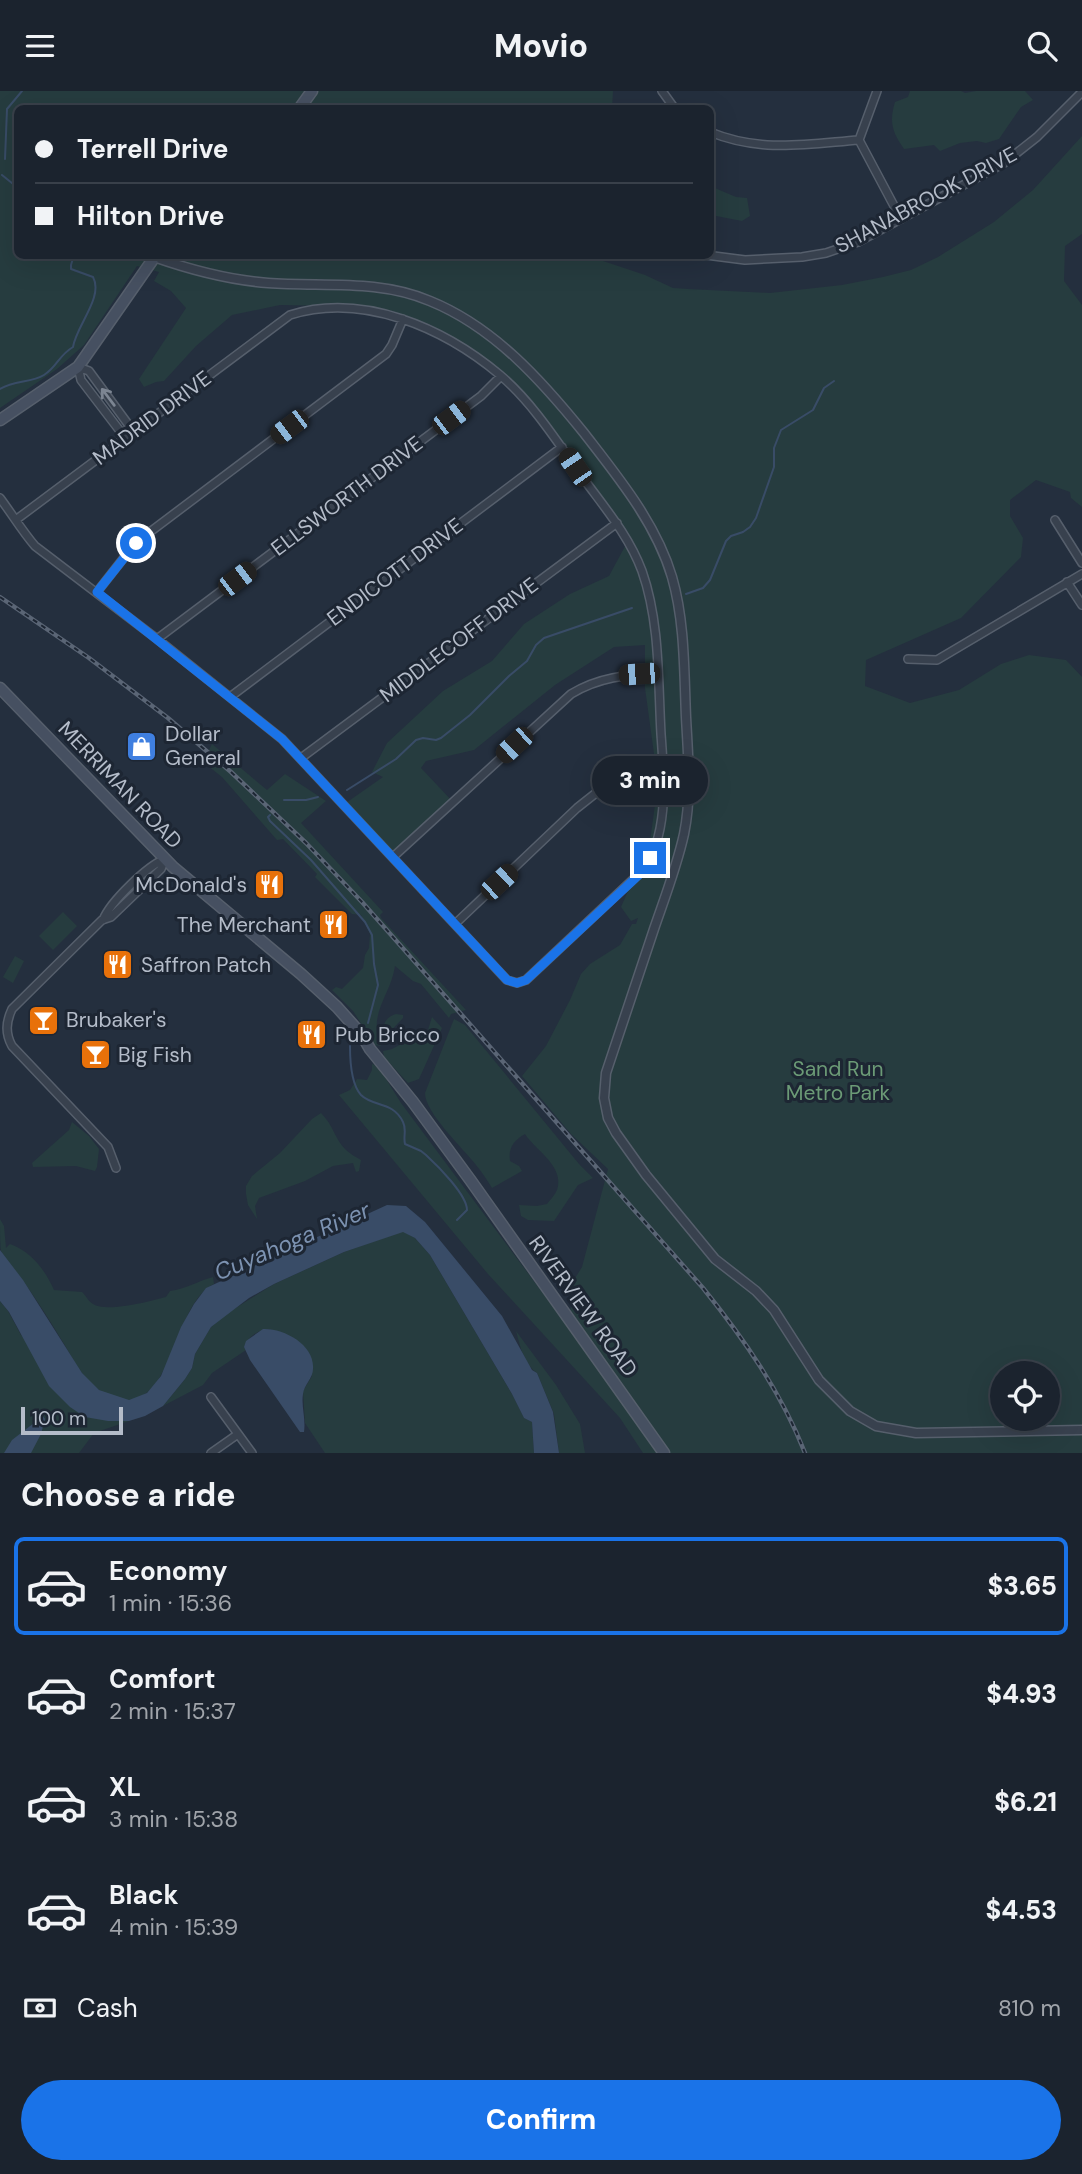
<!DOCTYPE html>
<html lang="en">
<head>
<meta charset="utf-8">
<style>
  :root { --surface:#1b232e; --page:#282f3a; --text:#f1f3f6; --muted:#a0a4aa; --line:#39404a; --accent:#1a73e8 }
  body { margin:0; font-family:"DM Sans",sans-serif; background:var(--page); color:var(--text); height:100vh; display:flex; flex-direction:column; font-size:26px; white-space:nowrap }
  * { box-sizing:border-box; margin:0 }
  p { font-size:23px; color:var(--muted) }
  .icon { flex:none; width:38px; height:38px; fill:none; stroke:currentColor; stroke-width:2; stroke-linecap:round; stroke-linejoin:round }
  .map { position:relative; height:1362px; overflow:hidden }
  .sheet { display:flex; flex-direction:column; background:var(--surface); flex:1 }
  .sheet>* { flex:none }
  .guide { position:absolute; left:14px; top:14px; width:700px; height:154px; border-radius:10px; box-shadow:0 7px 28px #0002,0 0 0 2px var(--line); display:grid; align-content:center; height:154px; padding:0 21px; background:var(--surface) }
  .tools { position:absolute; left:990px; top:1270px; display:grid; gap:14px }
  .tools a { display:grid; place-items:center; width:70px; height:70px; border-radius:50%; background:var(--surface); box-shadow:0 7px 28px #0002,0 0 0 2px var(--line); font-size:35px }
  .scale { position:absolute; left:21px; bottom:18px; width:102px; box-sizing:border-box; padding-left:7px; border:4px solid #b4bcc9; border-top:0; font-size:19px; line-height:24px; white-space:nowrap; color:#b4bcc9; -webkit-text-stroke:5px #1d2633; paint-order:stroke }
  .end { position:absolute; width:32px; height:32px; margin:-16px; border:9px solid #1a73e8; background:#fff; box-shadow:0 0 0 4px #fff }
  .from { border-radius:50% }
  .bubble { position:absolute; height:49px; border-radius:24px; background:var(--surface); box-shadow:0 7px 28px #0002,0 0 0 2px var(--line); font-size:23px; font-weight:800; line-height:49px; text-align:center }
  .car { position:absolute; width:21px; height:42px; margin:-21px -10px; border-radius:9px; box-shadow:0 0 5px 2px #0007; background:linear-gradient(#222 24%,#8ab4d8 0 40%,#222 0 76%,#8ab4d8 0 86%,#222 0) }
  .guide b { display:flex; align-items:center; gap:24px; height:66px; font-size:26px }
  .guide b+b { border-top:2px solid var(--line) }
  .guide i { width:18px; height:18px; background:var(--text) }
  ul { padding:0; list-style:none }
  li { display:flex; align-items:center; gap:21px; height:98px; margin:0 14px 10px; padding:0 7px; border:4px solid transparent; border-radius:10px }
  li div { flex:1 }
  li b { display:block; font-size:26px }
  li em { font-style:normal; font-weight:800 }
  li.on { border-color:var(--accent) }
  li>.icon { width:63px; height:63px; stroke-width:1.5 }
  h2 { padding:0 21px; font-size:32px; line-height:84px }
  .pay { display:flex; align-items:center; gap:18px; height:77px; padding:0 21px; font-size:26px }
  .pay p { margin-inline-start:auto }
  .action { display:flex; gap:14px; margin-top:auto; padding:14px 21px }
  .action a { flex:1; height:80px; border-radius:42px; background:var(--accent); color:#fff; font-size:28px; font-weight:800; line-height:80px; text-align:center }
  header { display:flex; justify-content:space-between; align-items:center; height:91px; padding:0 21px; background:var(--surface); font-size:32px; font-weight:800 }
  .map>svg:first-child { display:block }
</style>
</head>
<body>
<header><svg class="icon" aria-label="menu" viewBox="0 0 24 24"><path d="M4 6h16M4 12h16M4 18h16"/></svg>Movio<svg class="icon" aria-label="search" viewBox="0 0 24 24"><circle cx="10" cy="10" r="6"/><path d="M15 15l6 6"/></svg></header>
<div class="map">
<svg width="1082" height="1362" viewBox="0 0 1082 1362">
  <rect width="100%" height="100%" fill="#242f3e"/>
  <!-- green -->
  <path fill="#263c3f" fill-rule="evenodd" d="M 0,0 L 613,0 L 612,18 L 18,18 L 18,164 L 588,165 L 645,184 L 673,197 L 688,198 L 770,202 L 842,194 L 883,186 L 911,179 L 938,166 L 994,131 L 1033,99 L 1082,45 L 1082,143 L 1065,155 L 1064,190 L 1082,214 L 1082,416 L 1071,407 L 1070,401 L 1036,389 L 1010,409 L 1010,425 L 1023,447 L 1021,466 L 961,527 L 866,569 L 865,595 L 910,612 L 959,599 L 1001,573 L 1029,564 L 1066,569 L 1082,586 L 1082,1362 L 664,1362 L 568,1227 L 576,1198 L 569,1197 L 582,1176 L 608,1078 L 571,1043 L 522,985 L 546,955 L 570,909 L 581,883 L 590,873 L 620,854 L 632,833 L 636,833 L 638,827 L 631,830 L 621,816 L 650,750 L 658,692 L 645,597 L 645,554 L 614,556 L 555,594 L 474,659 L 426,670 L 421,677 L 453,711 L 393,766 L 343,714 L 383,686 L 372,681 L 387,652 L 443,600 L 492,570 L 524,533 L 570,503 L 609,485 L 629,448 L 583,381 L 490,272 L 431,234 L 389,219 L 338,215 L 280,214 L 232,224 L 196,255 L 164,290 L 156,291 L 144,296 L 139,288 L 186,217 L 171,200 L 154,190 L 159,181 L 137,175 L 84,254 L 57,278 L 0,317 ZM 1003,1283 L 1048,1283 L 1048,1328 L 1003,1328 Z
    M 910,0 L 961,0 L 965,2 L 976,0 L 1025,0 L 1033,9 L 1021,16 L 999,48 L 986,52 L 977,50 L 960,52 L 940,60 L 934,54 L 904,58 C 892,41 889,31 895,11 L 908,6 Z
    M 710,95 L 736,106 L 747,107 L 750,125 L 742,130 L 711,124 Z
    M 212,653 L 267,699 L 285,683 L 326,710 L 301,732 L 383,821 L 380,824 L 381,827 L 466,919 L 451,923 L 449,927 L 421,893 L 413,890 L 395,875 C 391,904 367,923 381,955 L 375,954 L 353,920 L 332,899 L 336,896 L 342,898 L 363,877 L 365,864 L 369,857 L 370,843 L 361,824 L 352,823 L 315,786 L 317,783 L 283,748 L 277,749 L 222,686 L 203,671 Z
    M 63,821 L 77,835 L 53,859 L 39,845 Z
    M 15,865 L 24,870 L 13,892 L 3,886 Z
    M 396,923 L 403,924 L 403,927 L 385,946 C 381,935 385,926 396,923 Z
    M 432,926 L 442,937 L 419,988 L 408,992 L 384,966 L 383,960 L 392,958 L 428,939 Z
    M 454,928 L 465,934 L 579,1073 L 593,1087 L 578,1094 L 554,1130 L 528,1129 L 521,1125 L 519,1114 L 537,1115 L 547,1113 C 550,1109 555,1104 557,1099 C 565,1075 535,1059 525,1043 C 514,1049 508,1057 510,1070 L 519,1075 L 522,1080 L 492,1097 C 487,1089 482,1081 476,1074 C 463,1057 425,1022 425,1002 Z
    M 372,973 L 378,975 L 401,1012 L 598,1276 L 657,1362 L 643,1362 L 620,1327 L 488,1183 L 339,1004 L 350,999 L 357,988 L 367,989 L 372,979 Z
    M 321,1022 C 334,1035 335,1049 346,1059 C 350,1063 356,1066 361,1069 L 359,1080 L 356,1081 L 353,1072 L 333,1075 L 305,1090 L 259,1107 L 255,1115 L 257,1128 L 248,1114 L 246,1103 L 246,1095 L 252,1085 L 280,1062 L 312,1028 Z
    M 72,1031 L 89,1045 L 99,1058 L 97,1076 L 95,1080 L 76,1075 L 33,1076 L 32,1072 L 69,1039 Z
    M 0,1128 L 4,1135 L 6,1157 L 10,1153 C 32,1161 45,1179 54,1199 L 82,1201 C 86,1205 89,1211 93,1213 C 106,1222 151,1210 166,1206 L 170,1200 C 186,1198 198,1190 213,1186 L 214,1193 C 174,1213 175,1305 129,1309 C 121,1310 106,1304 99,1299 C 81,1287 72,1265 61,1248 C 49,1228 37,1209 23,1190 C 17,1180 5,1170 1,1160 C 0,1152 0,1137 0,1128 Z
    M 403,1140 L 415,1147 L 430,1164 L 512,1303 L 524,1327 L 532,1331 L 534,1362 L 325,1362 L 305,1332 L 303,1300 L 312,1285 L 269,1238 C 258,1239 249,1245 244,1256 L 246,1259 L 212,1282 L 203,1294 L 163,1315 L 185,1288 L 192,1277 L 195,1263 L 211,1236 L 226,1223 L 274,1193 L 344,1161 Z
    M 0,1210 L 8,1220 L 21,1244 L 108,1330 L 129,1330 L 94,1342 L 79,1362 L 0,1362 Z
    M 516,1240 L 556,1294 L 580,1333 L 585,1362 L 559,1362 L 554,1323 L 537,1282 C 524,1273 520,1255 516,1240 Z"/>
  <!-- water -->
  <path fill="#394c67" d="M 387,1114 L 406,1115 L 425,1131 L 502,1225 L 532,1279 L 537,1282 L 553,1321 L 559,1362 L 534,1362 L 532,1331 L 524,1327 L 512,1303 L 430,1164 L 415,1147 L 403,1141 L 344,1161 L 274,1193 L 249,1207 L 211,1236 L 195,1263 L 192,1277 L 185,1288 L 163,1315 L 145,1325 L 129,1330 L 108,1330 L 85,1326 L 70,1316 L 49,1295 L 9,1221 L 0,1210 L 0,1159 L 23,1189 L 82,1282 L 99,1299 L 129,1309 L 147,1302 L 161,1285 L 181,1236 L 194,1213 L 206,1197 Z
    M 263,1238 C 284,1237 315,1254 313,1278 C 313,1287 304,1294 303,1303 C 301,1315 306,1328 304,1341 L 300,1341 L 250,1269 L 244,1256 L 246,1250 Z
    M 43,1325 L 45,1328 L 41,1343 L 31,1362 L 4,1362 L 12,1349 Z"/>
  <g fill="none" stroke-linecap="round" stroke-linejoin="round">
    <!-- stream -->
    <path stroke="#394c67" stroke-width="2" d="M 5,68 L 7,18 L 22,0
      M 2,84 L 18,97
      M 0,298 C 14,289 31,292 44,284 C 58,275 58,265 73,256 C 76,235 104,206 93,186 L 71,178 L 71,174 L 74,164
      M 686,503 L 703,497 L 710,489 L 726,450 L 731,445 L 743,441 L 750,436 L 756,427 L 774,376 L 774,357 L 781,339 L 813,319 L 824,297 L 834,290
      M 347,699 L 396,668 L 416,649 L 423,647 L 436,649 L 441,647 L 470,624 L 509,585 L 527,570 L 536,554 L 544,547 L 632,517
      M 284,709 L 306,709 L 318,706
      M 270,724 L 268,726 L 270,730 L 311,769 L 365,831 L 372,844 L 374,873 L 378,894 L 368,932
      M 350,955 C 350,970 351,993 361,1004 C 373,1016 393,1010 403,1031 C 407,1039 403,1045 405,1053 L 421,1060 L 426,1064 C 438,1075 467,1104 467,1119 L 457,1129"/>
    <defs>
      <path id="minor" d="M 662,0 L 675,18
        M 877,0 L 859,49 L 901,128
        M 710,41 C 761,62 807,53 859,49
        M 706,164 L 745,169 L 802,166 L 826,162 L 858,151 L 1004,72 L 1037,46 L 1082,1
        M 78,276 L 89,280 L 128,333 L 129,343
        M 78,276 L 81,289 L 120,340 L 129,343
        M 0,407 C 12,423 22,440 35,455 L 157,548 L 282,648 L 507,889 L 517,892 L 526,889 L 641,781 C 670,746 664,685 661,643 C 658,589 660,531 642,480 C 629,445 605,417 583,387 C 558,352 533,312 500,284 C 444,237 363,201 290,224 L 17,428
        M 1055,429 L 1082,472
        M 1067,491 L 1082,514
        M 97,501 L 130,459 L 142,447 L 386,263 L 392,254 L 403,228
        M 157,548 L 481,305 L 501,285
        M 908,568 L 937,569 L 1082,483
        M 230,606 L 562,356
        M 301,667 L 617,432
        M 393,766 L 571,603 C 599,586 626,584 657,582
        M 103,829 C 110,811 147,775 165,768
        M 455,833 L 577,717 L 601,698 L 620,692 L 662,689
        M 116,1077 L 108,1056 L 12,955 C 5,942 6,931 12,918 L 102,829 L 111,826 L 161,778 L 165,768
        M 211,1306 L 252,1362
        M 211,1362 L 238,1343"/>
      <path id="tertiary" d="M 154,166 C 191,179 229,189 268,192 C 323,196 379,188 430,210 C 494,236 542,290 584,342 C 618,386 656,432 672,486 C 685,531 684,580 686,626 C 688,665 692,704 684,743 C 677,775 665,806 654,838 C 638,886 622,934 606,982 L 604,1007 L 608,1027 L 616,1042 L 646,1084 L 715,1168 L 756,1200 L 774,1219 L 819,1289 L 850,1320 L 876,1335 L 916,1342 L 1082,1339"/>
      <path id="secondary" d="M 299,18 L 312,0
        M 0,329 L 78,276 L 156,164
        M 0,597 L 173,776 L 301,883 L 337,916 L 362,944 L 370,958 L 413,1011 L 471,1090 L 664,1362"/>
    </defs>
    <!-- minor casing -->
    <use href="#minor" stroke="#565f6c" stroke-width="10"/>
    <!-- tertiary casing -->
    <use href="#tertiary" stroke="#565f6c" stroke-width="11"/>
    <!-- secondary casing -->
    <use href="#secondary" stroke="#565f6c" stroke-width="13"/>
    <!-- minor -->
    <use href="#minor" stroke="#38414e" stroke-width="7"/>
    <!-- tertiary -->
    <use href="#tertiary" stroke="#38414e" stroke-width="8"/>
    <!-- secondary -->
    <use href="#secondary" stroke="#465061" stroke-width="10"/>
    <defs>
      <path id="rail" d="M 0,506 L 89,567 L 168,627 L 231,681 L 306,752 L 362,811 L 703,1197 C 744,1248 781,1301 805,1362"/>
    </defs>
    <!-- rail casing -->
    <use href="#rail" stroke="#5a6575" stroke-width="4.5"/>
    <!-- rail -->
    <use href="#rail" stroke="#1d2633" stroke-width="2" stroke-dasharray="5" stroke-linecap="butt"/>
  </g>
  <!-- one-way arrows -->
  <defs><path id="oneway-shaft" d="M-6 0H5M1.5-3L5.5 0L1.5 3" fill="none" stroke-width="1.6" stroke-linecap="round" stroke-linejoin="round" transform="scale(1.75)"/></defs>
  <use stroke="#7c8592" href="#oneway-shaft" transform="translate(108 306) rotate(-127)"/>
  <g fill="none" stroke-linecap="round" stroke-linejoin="round">
    <!-- route -->
    <path stroke="#1a73e8" stroke-width="9" d="M 136,452 L 97,501 L 282,648 L 507,889 L 517,892 L 526,889 L 642,781 L 650,767"/>
  </g>
  <!-- icons -->
  <defs>
    <symbol id="shop-square" viewBox="-11 -11 22 22"><rect x="-9" y="-9" width="18" height="18" rx="4" fill="#3f7fe0" stroke="#1d2633"/><path d="M-5-2.5h2.3a2.7 3.5 0 0 1 5.4 0H5L5.5 6h-11ZM-1.5-2.5h3a1.5 2.3 0 0 0-3 0Z" fill="#fff"/></symbol>
    <symbol id="restaurant-square" viewBox="-11 -11 22 22"><rect x="-9" y="-9" width="18" height="18" rx="4" fill="#e8710a" stroke="#1d2633"/><path d="M-5-6h1v4h1v-4h1v4h1v-4h1v5L-1.5 .5V6h-2V.5L-5-1ZM5-6V6H3V1.5H1.5Q1.5-4 5-6Z" fill="#fff"/></symbol>
    <symbol id="bar-square" viewBox="-11 -11 22 22"><rect x="-9" y="-9" width="18" height="18" rx="4" fill="#e8710a" stroke="#1d2633"/><path d="M-6-5H6L.8 .8V4.5H3.5V6h-7V4.5H-.8V.8Z" fill="#fff"/></symbol>
  </defs>
  <g fill-rule="evenodd">
    <use href="#shop-square" x="124" y="638" width="35" height="35"/>
    <use href="#restaurant-square" x="252" y="776" width="35" height="35"/>
    <use href="#restaurant-square" x="316" y="816" width="35" height="35"/>
    <use href="#restaurant-square" x="100" y="856" width="35" height="35"/>
    <use href="#bar-square" x="26" y="912" width="35" height="35"/>
    <use href="#restaurant-square" x="294" y="926" width="35" height="35"/>
    <use href="#bar-square" x="78" y="946" width="35" height="35"/>
  </g>
  <g text-anchor="middle" dominant-baseline="central" stroke-width="6" stroke-linejoin="round" paint-order="stroke">
    <!-- street labels -->
    <g font-size="21" fill="#b4bcc9" stroke="#1d2633">
      <text transform="translate(926 109) rotate(-28)">SHANABROOK DRIVE</text>
      <text transform="translate(152 327) rotate(-37)">MADRID DRIVE</text>
      <text transform="translate(347 405) rotate(-37)">ELLSWORTH DRIVE</text>
      <text transform="translate(395 481) rotate(-37)">ENDICOTT DRIVE</text>
      <text transform="translate(459 549) rotate(-37)">MIDDLECOFF DRIVE</text>
      <text transform="translate(120 694) rotate(46)">MERRIMAN ROAD</text>
      <text transform="translate(583 1215) rotate(54)">RIVERVIEW ROAD</text>
    </g>
    <!-- poi labels -->
    <g font-size="21" fill="#b4bcc9" stroke="#1d2633" text-anchor="start">
      <text x="165" y="643">Dollar<tspan x="165" dy="24">General</tspan></text>
      <text x="247" y="794" text-anchor="end">McDonald's</text>
      <text x="311" y="834" text-anchor="end">The Merchant</text>
      <text x="141" y="874">Saffron Patch</text>
      <text x="66" y="929">Brubaker's</text>
      <text x="335" y="944">Pub Bricco</text>
      <text x="118" y="964">Big Fish</text>
    </g>
    <!-- park labels -->
    <g font-size="21" fill="#6b9a76" stroke="#1d2633">
      <text x="838" y="978">Sand Run<tspan x="838" dy="24">Metro Park</tspan></text>
    </g>
    <!-- water labels -->
    <g font-size="23" font-style="italic" fill="#7c92b1" stroke="#1d2633">
      <text transform="translate(292 1150) rotate(-23)">Cuyahoga River</text>
    </g>
  </g>
</svg>
<div class="tools">
<a><svg class="icon" aria-label="locate" viewBox="0 0 24 24"><circle cx="12" cy="12" r="6"/><path d="M12 2v4M12 18v4M2 12h4M18 12h4"/></svg></a>
</div>
<div class="scale">100 m</div>
<i class="end from" style="left:136px;top:452px"></i>
<i class="end" style="left:650px;top:767px"></i>
<div class="bubble" style="left:592px;top:665px;width:116px">3 min</div>
<i class="car" style="left:451px;top:327px;rotate:53deg"></i>
<i class="car" style="left:289px;top:336px;rotate:233deg"></i>
<i class="car" style="left:575px;top:376px;rotate:326deg"></i>
<i class="car" style="left:237px;top:488px;rotate:53deg"></i>
<i class="car" style="left:639px;top:583px;rotate:266deg"></i>
<i class="car" style="left:514px;top:654px;rotate:227deg"></i>
<i class="car" style="left:499px;top:791px;rotate:47deg"></i>
<div class="guide">
<b><i class="from"></i>Terrell Drive</b>
<b><i></i>Hilton Drive</b>
</div>
</div>
<section class="sheet">
<h2>Choose a ride</h2>
<ul>
<li class="on"><svg class="icon" aria-label="car" viewBox="0 0 24 24"><path d="M5 17H2v-5l4-1 3-4h7l3 4 3 1v5h-3M9 17h6M6 11h13"/><circle cx="7" cy="17" r="2"/><circle cx="17" cy="17" r="2"/></svg><div><b>Economy</b><p>1 min · 15:36</p></div><em>$3.65</em></li>
<li><svg class="icon" aria-label="car" viewBox="0 0 24 24"><path d="M5 17H2v-5l4-1 3-4h7l3 4 3 1v5h-3M9 17h6M6 11h13"/><circle cx="7" cy="17" r="2"/><circle cx="17" cy="17" r="2"/></svg><div><b>Comfort</b><p>2 min · 15:37</p></div><em>$4.93</em></li>
<li><svg class="icon" aria-label="car" viewBox="0 0 24 24"><path d="M5 17H2v-5l4-1 3-4h7l3 4 3 1v5h-3M9 17h6M6 11h13"/><circle cx="7" cy="17" r="2"/><circle cx="17" cy="17" r="2"/></svg><div><b>XL</b><p>3 min · 15:38</p></div><em>$6.21</em></li>
<li><svg class="icon" aria-label="car" viewBox="0 0 24 24"><path d="M5 17H2v-5l4-1 3-4h7l3 4 3 1v5h-3M9 17h6M6 11h13"/><circle cx="7" cy="17" r="2"/><circle cx="17" cy="17" r="2"/></svg><div><b>Black</b><p>4 min · 15:39</p></div><em>$4.53</em></li>
</ul>
<div class="pay"><svg class="icon" aria-label="cash" viewBox="0 0 24 24"><path d="M3 7h18v10H3z"/><circle cx="12" cy="12" r="2"/></svg>Cash<p>810 m</p></div>
<div class="action"><a>Confirm</a></div>
</section>
</body>
</html>
